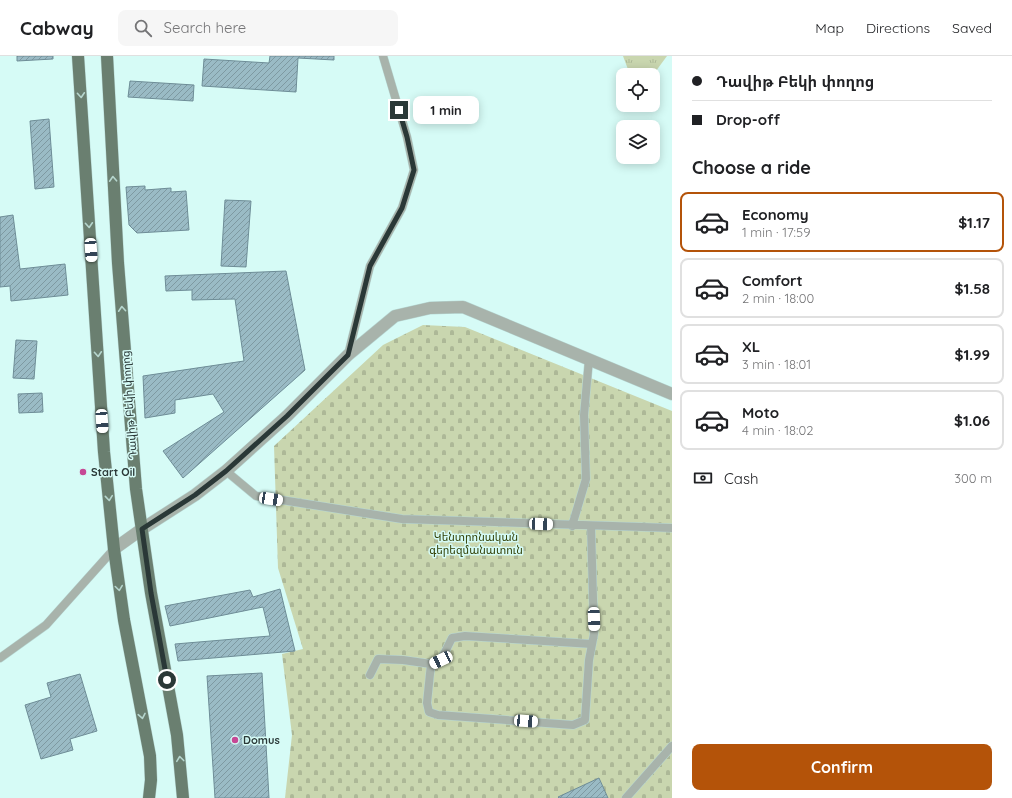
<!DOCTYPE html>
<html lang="en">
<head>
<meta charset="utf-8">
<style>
  :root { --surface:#fff; --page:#f6f6f6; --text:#202124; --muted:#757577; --line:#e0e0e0; --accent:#b45309 }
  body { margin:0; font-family:Quicksand,"Noto Sans Armenian",sans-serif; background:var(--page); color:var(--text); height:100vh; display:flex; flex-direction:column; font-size:15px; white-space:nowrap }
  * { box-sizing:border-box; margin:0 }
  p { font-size:13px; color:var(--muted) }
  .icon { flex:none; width:22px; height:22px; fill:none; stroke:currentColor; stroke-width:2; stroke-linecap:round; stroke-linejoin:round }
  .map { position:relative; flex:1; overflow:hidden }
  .drawer { display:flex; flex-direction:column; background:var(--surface); width:340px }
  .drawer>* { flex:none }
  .top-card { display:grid; align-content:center; height:88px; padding:0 20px; background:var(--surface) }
  .tools { position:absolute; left:616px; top:12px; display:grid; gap:8px }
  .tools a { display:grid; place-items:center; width:44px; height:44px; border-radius:8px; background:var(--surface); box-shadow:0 2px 10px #0003; font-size:20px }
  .end { position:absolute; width:18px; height:18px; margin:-9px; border:5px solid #2a3837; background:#fff; box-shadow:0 0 0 2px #fff }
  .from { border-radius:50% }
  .bubble { position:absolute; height:28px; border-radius:8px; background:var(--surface); box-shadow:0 2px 10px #0003; font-size:13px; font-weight:800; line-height:28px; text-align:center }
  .car { position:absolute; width:12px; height:24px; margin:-12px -6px; border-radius:5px; box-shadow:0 0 3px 1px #0007; background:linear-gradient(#fff 24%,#345 0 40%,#fff 0 76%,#345 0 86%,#fff 0) }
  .top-card b { display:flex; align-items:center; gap:14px; height:38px; font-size:15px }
  .top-card b+b { border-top:1px solid var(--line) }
  .top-card i { width:10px; height:10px; background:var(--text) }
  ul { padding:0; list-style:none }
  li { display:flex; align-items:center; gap:12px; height:60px; margin:0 8px 6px; padding:0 12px; border:2px solid var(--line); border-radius:8px }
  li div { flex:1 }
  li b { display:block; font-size:15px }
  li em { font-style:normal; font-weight:800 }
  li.current { border-color:var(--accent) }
  li>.icon { width:36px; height:36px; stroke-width:1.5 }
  h2 { padding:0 20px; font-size:18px; line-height:48px }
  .pay { display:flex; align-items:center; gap:10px; height:44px; padding:0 20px; font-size:15px }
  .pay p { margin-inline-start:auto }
  .primary-button { display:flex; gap:8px; margin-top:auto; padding:8px 20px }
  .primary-button a { flex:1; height:46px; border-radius:8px; background:var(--accent); color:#fff; font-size:16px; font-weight:800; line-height:46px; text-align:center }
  header { display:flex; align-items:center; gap:24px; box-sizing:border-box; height:56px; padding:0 20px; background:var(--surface); border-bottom:1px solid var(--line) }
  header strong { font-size:19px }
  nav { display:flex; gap:22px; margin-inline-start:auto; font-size:14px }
  .search { width:280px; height:36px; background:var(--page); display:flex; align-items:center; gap:10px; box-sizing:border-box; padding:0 14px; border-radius:8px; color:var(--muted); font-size:15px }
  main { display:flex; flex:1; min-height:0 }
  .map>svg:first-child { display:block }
</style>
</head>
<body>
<header>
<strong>Cabway</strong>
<div class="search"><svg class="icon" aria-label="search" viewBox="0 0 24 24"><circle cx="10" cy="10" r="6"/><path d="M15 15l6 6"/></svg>Search here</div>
<nav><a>Map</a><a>Directions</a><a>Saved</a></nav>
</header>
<main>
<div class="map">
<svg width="672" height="742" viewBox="0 0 672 742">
  <defs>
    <pattern id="grass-tufts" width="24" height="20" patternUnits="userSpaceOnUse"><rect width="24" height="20" fill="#c9d6af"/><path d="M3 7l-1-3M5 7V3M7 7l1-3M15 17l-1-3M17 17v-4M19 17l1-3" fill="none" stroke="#adb897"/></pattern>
    <pattern id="cemetery-stones" width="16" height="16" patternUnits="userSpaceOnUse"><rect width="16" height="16" fill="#c9d6af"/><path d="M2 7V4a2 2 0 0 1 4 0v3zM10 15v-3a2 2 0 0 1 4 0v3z" fill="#adb897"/></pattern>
    <pattern id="building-hatch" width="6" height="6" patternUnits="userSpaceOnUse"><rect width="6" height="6" fill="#9abbc5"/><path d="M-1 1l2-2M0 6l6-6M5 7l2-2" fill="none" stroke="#7e99a1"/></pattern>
  </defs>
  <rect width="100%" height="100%" fill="#d6fbf6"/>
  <!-- grass -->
  <path fill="url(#grass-tufts)" d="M 623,0 L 667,0 L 653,19 L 637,19 L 629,16 Z"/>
  <!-- cemetery -->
  <path fill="url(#cemetery-stones)" d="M 423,269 L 465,271 L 672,355 L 672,742 L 285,742 L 292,679 L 282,598 L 303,593 L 278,512 L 274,390 L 383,289 Z"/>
  <!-- building -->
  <path fill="url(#building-hatch)" stroke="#6e8d97" d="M 17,0 L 53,0 L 53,3 L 17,5 Z
    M 270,0 L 334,0 L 334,4 L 298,2 L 296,36 L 202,30 L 204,3 L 269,7 Z
    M 130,25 L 194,29 L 193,45 L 128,41 Z
    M 49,63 L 54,131 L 35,133 L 30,65 Z
    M 145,130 L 145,134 L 171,132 L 171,136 L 186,135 L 189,174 L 137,177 L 129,169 L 126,131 Z
    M 225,144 L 251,145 L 246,211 L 221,210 Z
    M 13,159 L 20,213 L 65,208 L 68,239 L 11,245 L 10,230 L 0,231 L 0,161 Z
    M 286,215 L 305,314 L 183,422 L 163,395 L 224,356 L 213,338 L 175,344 L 175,357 L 145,362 L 143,320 L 244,305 L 235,243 L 192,244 L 192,234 L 166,235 L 165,220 Z
    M 16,284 L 37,285 L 34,323 L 13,322 Z
    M 42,337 L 43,356 L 19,357 L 18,338 Z
    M 280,533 L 295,595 L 178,605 L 175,588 L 270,580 L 263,551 L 170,570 L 165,550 L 250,534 L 253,541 Z
    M 262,617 L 269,742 L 215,742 L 207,620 Z
    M 80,618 L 97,675 L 70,683 L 73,694 L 41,703 L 25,649 L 51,641 L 47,627 Z
    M 599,722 L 608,742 L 559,742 L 558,741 Z"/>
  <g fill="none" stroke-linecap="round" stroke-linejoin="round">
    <defs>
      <path id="lane" d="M 348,299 L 370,210 L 402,152 L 414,114 L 407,81 L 383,0
        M 226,415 L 256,440 L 402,463 L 672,472
        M 572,470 L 586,423 L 584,359 L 589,303
        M 0,602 L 46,569 L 114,493
        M 431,608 L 427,647 L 429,656 L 438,659 L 573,669 L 585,664 L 589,604 L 594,578 L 591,470
        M 370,619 L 378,603 L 403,604 L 431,608 L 441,604 L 452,582 L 465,580 L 592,588
        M 626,742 L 672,690"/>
      <path id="street" d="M 114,493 L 142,473 L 195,439 L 226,415 L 287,360 L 348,299 L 395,260 L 430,252 L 463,251 L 672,338"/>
      <path id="primary" d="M 78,0 L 104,396 L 114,493 L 124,564 L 150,700 L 151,724 L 149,742
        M 107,0 L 118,207 L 136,433 L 151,537 L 177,679 L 183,742"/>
    </defs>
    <!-- lane casing -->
    <use href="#lane" stroke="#b7d8d4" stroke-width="9"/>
    <!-- street casing -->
    <use href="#street" stroke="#b7d8d4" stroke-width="13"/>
    <!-- primary casing -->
    <use href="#primary" stroke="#b7d8d4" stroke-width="13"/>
    <!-- lane -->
    <use href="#lane" stroke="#a8b3ab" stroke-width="8"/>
    <!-- street -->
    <use href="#street" stroke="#a8b3ab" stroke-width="12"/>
    <!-- primary -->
    <use href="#primary" stroke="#6a7f70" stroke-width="12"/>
  </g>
  <!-- one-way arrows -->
  <defs><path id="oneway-chevron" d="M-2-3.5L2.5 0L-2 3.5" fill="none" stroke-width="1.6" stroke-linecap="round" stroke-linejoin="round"/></defs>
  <g stroke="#b6d6ce">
    <use href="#oneway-chevron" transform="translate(81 39) rotate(86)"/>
    <use href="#oneway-chevron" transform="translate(113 123) rotate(-93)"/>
    <use href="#oneway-chevron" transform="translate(89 169) rotate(86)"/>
    <use href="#oneway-chevron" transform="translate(122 253) rotate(-94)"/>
    <use href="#oneway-chevron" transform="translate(98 298) rotate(86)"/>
    <use href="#oneway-chevron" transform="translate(109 442) rotate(84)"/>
    <use href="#oneway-chevron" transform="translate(119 532) rotate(82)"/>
    <use href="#oneway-chevron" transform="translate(142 660) rotate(79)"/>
    <use href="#oneway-chevron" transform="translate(180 703) rotate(-97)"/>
  </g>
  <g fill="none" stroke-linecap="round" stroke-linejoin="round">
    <!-- route -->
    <path stroke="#2a3837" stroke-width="5" d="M 167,624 L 151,537 L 142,473 L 195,439 L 226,415 L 287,360 L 348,299 L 370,210 L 402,152 L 414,114 L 407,81 L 399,54"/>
  </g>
  <!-- markers -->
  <g fill="#c64895" stroke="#d6fbf6" stroke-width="1.5">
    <circle cx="83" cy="416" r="4"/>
    <circle cx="235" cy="684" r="4"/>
  </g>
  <g text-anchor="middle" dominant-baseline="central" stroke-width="3" stroke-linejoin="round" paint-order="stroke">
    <!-- street labels -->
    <g font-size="11" fill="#2a3837" stroke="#d6fbf6">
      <text transform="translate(129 349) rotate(-94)">Դավիթ Բեկի փողոց</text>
    </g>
    <!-- poi labels -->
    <g font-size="11" font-weight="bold" fill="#2a3837" stroke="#d6fbf6" text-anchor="start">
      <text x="91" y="416">Start Oil</text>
      <text x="243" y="684">Domus</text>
    </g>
    <!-- park labels -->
    <g font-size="11" fill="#344207" stroke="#d6fbf6">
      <text x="476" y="481">Կենտրոնական<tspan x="476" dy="13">գերեզմանատուն</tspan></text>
    </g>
  </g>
</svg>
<div class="tools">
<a><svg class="icon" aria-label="locate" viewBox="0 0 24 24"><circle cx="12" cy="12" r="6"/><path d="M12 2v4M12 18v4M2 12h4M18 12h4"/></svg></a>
<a><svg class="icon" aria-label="layers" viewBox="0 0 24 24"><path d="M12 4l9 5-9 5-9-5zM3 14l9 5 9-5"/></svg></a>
</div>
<i class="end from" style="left:167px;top:624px"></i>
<i class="end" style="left:399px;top:54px"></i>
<div class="bubble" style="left:413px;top:40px;width:66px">1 min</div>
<i class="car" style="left:91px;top:194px;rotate:176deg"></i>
<i class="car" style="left:102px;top:365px;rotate:176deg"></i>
<i class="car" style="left:271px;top:443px;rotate:99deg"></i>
<i class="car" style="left:541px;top:468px;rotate:92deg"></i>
<i class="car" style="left:594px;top:563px;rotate:178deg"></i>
<i class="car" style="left:441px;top:604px;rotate:245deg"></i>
<i class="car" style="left:526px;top:665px;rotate:94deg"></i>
</div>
<section class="drawer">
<div class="top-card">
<b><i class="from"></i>Դավիթ Բեկի փողոց</b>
<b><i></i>Drop-off</b>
</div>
<h2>Choose a ride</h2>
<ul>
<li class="current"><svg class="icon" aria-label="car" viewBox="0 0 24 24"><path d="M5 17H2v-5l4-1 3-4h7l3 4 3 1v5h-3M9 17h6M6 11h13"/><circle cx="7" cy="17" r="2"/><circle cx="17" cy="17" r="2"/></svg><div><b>Economy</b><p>1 min · 17:59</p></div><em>$1.17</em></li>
<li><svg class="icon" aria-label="car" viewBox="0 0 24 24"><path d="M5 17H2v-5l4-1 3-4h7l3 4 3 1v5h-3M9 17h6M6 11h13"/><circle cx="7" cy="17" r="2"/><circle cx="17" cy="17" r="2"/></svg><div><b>Comfort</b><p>2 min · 18:00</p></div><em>$1.58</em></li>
<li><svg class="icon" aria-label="car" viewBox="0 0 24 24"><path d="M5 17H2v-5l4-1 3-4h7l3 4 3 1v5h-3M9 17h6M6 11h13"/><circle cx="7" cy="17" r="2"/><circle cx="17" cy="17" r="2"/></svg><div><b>XL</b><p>3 min · 18:01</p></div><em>$1.99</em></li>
<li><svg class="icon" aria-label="car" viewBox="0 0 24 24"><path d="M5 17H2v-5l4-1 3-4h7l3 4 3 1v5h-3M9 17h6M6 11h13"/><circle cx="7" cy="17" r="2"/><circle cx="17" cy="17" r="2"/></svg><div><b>Moto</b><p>4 min · 18:02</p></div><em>$1.06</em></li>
</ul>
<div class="pay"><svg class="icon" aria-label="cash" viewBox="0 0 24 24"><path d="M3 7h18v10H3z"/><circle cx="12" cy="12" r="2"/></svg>Cash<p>300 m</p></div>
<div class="primary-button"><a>Confirm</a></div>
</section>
</main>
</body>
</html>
